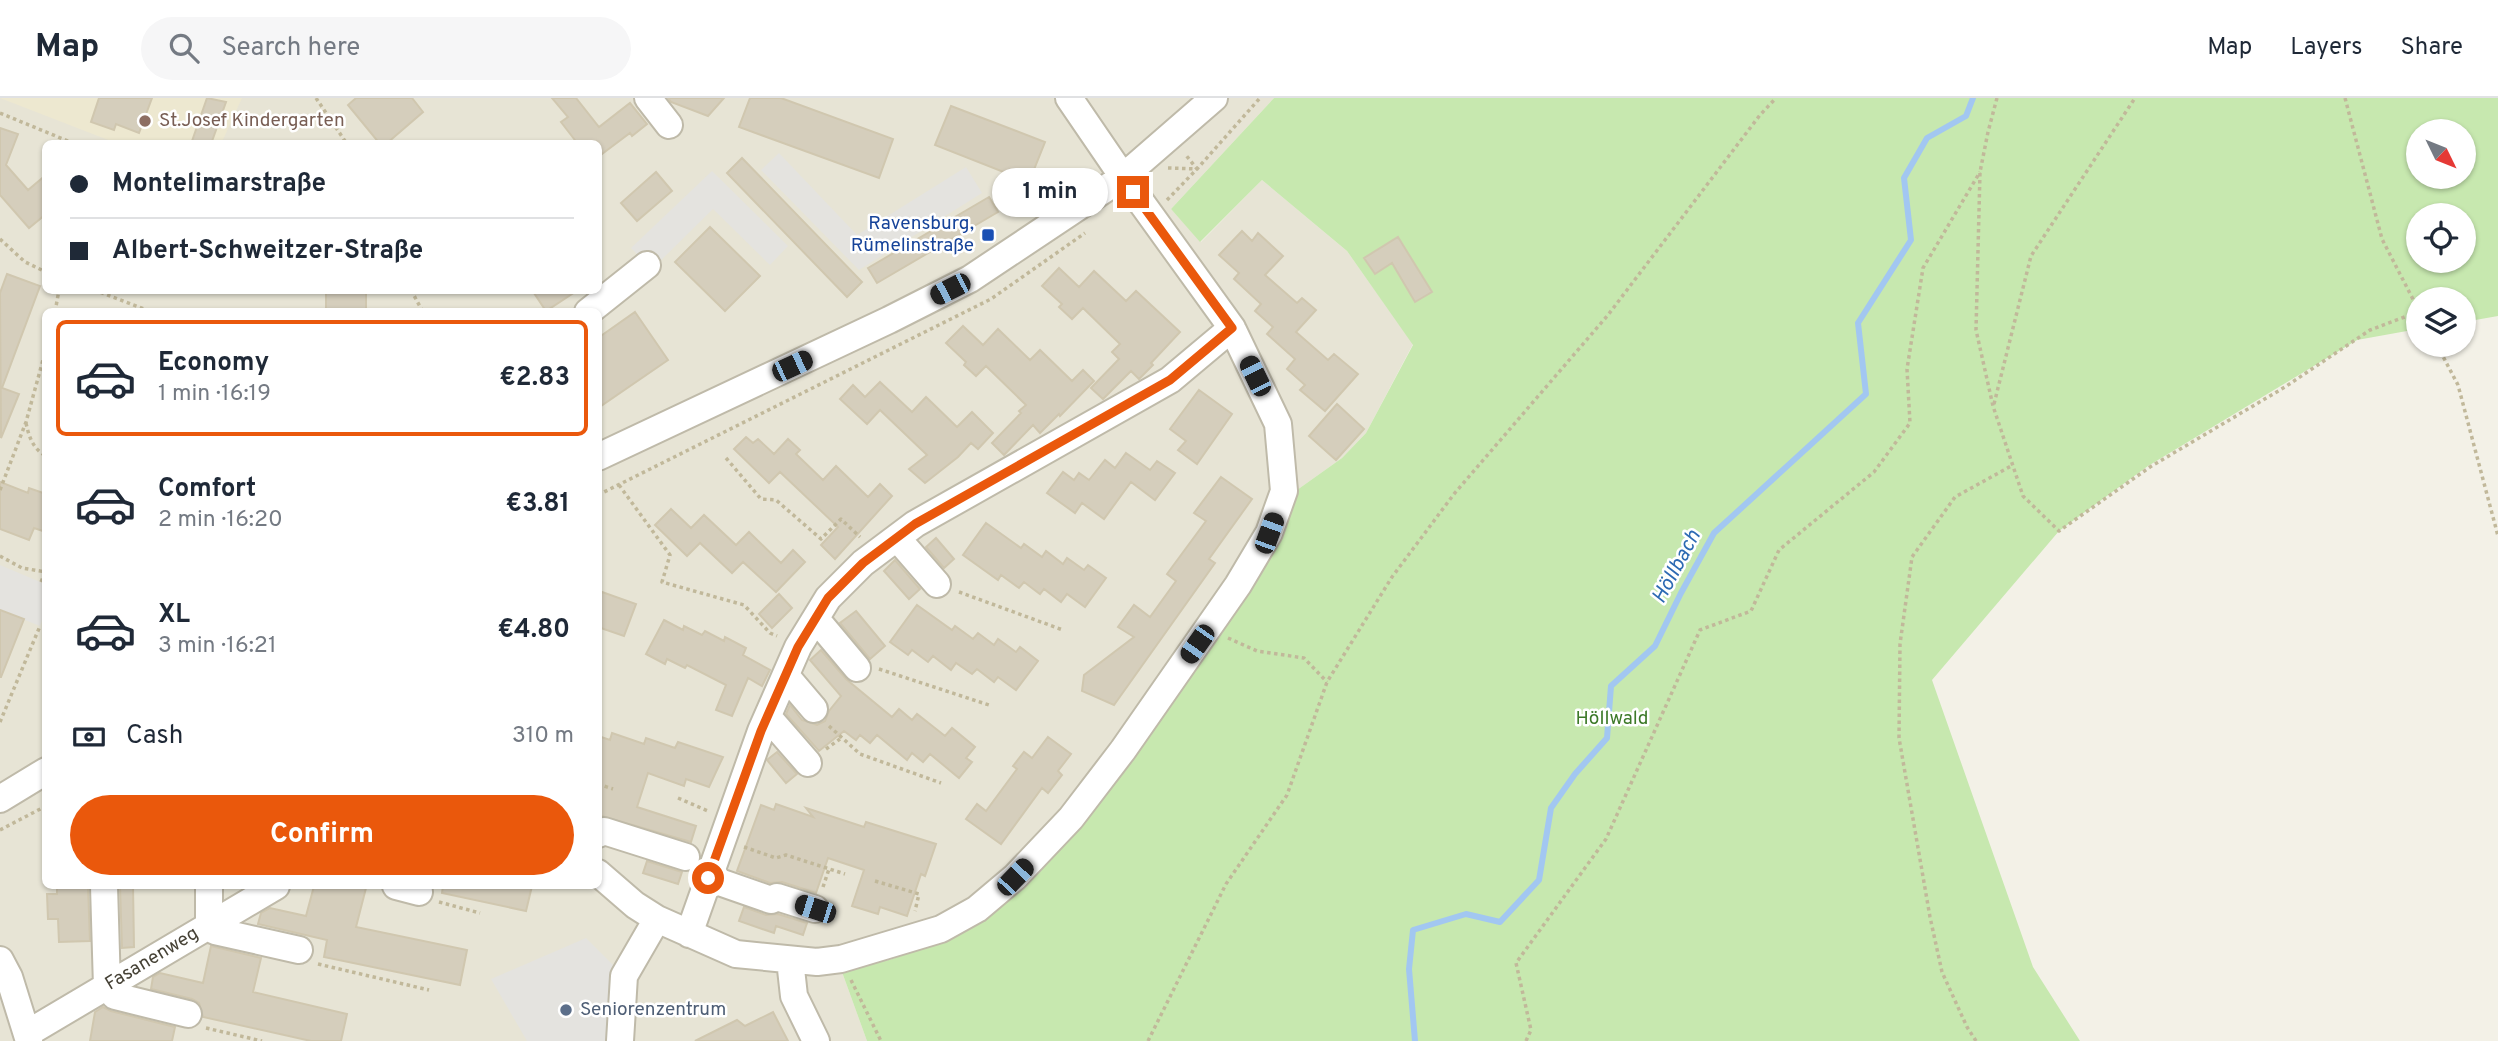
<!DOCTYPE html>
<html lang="en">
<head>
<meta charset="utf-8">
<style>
  :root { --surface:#fff; --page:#f6f6f7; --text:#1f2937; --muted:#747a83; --line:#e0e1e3; --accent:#ea580c }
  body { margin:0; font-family:Overpass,sans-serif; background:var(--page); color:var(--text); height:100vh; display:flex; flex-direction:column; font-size:26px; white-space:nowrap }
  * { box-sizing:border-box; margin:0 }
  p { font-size:23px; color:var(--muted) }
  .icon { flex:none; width:38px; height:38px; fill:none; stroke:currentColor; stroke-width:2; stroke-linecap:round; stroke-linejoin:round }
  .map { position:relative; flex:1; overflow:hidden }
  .drawer { position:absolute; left:42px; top:210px; width:560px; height:581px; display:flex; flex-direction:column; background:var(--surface); border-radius:10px; box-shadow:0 2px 5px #0004 }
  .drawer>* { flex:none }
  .banner { position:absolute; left:42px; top:42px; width:560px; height:154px; border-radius:10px; box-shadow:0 2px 5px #0004; display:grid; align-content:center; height:154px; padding:0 28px; background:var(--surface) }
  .needle { width:46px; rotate:133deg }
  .buttons { position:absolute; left:2406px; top:21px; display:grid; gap:14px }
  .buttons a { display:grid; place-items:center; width:70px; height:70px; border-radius:50%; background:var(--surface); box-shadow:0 2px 5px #0004; font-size:35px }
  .end { position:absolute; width:32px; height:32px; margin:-16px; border:9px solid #ea580c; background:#fff; box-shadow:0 0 0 4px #fff }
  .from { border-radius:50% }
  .bubble { position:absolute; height:49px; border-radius:24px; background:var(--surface); box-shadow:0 2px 5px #0004; font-size:23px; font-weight:700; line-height:49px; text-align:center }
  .car { position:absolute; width:21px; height:42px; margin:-21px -10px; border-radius:9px; box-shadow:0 0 5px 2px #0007; background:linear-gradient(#222 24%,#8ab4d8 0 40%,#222 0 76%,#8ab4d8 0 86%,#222 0) }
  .banner b { display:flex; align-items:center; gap:24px; height:66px; font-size:26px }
  .banner b+b { border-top:2px solid var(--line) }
  .banner i { width:18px; height:18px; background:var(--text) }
  ul { padding:12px 0 0; list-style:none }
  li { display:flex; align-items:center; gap:21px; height:116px; margin:0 14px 10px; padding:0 14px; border:4px solid transparent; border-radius:10px }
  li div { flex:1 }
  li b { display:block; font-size:26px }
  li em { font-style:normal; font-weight:700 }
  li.active { border-color:var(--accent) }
  li>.icon { width:63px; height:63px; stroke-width:1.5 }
  .pay { display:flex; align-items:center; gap:18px; height:77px; padding:0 28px; font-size:26px }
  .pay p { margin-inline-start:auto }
  .button { display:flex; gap:14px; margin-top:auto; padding:14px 28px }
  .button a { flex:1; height:80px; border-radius:42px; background:var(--accent); color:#fff; font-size:28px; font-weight:700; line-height:80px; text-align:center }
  header { display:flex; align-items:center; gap:42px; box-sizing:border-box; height:98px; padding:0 35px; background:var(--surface); border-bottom:2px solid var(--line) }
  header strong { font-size:33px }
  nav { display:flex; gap:38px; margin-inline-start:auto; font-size:24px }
  .search { width:490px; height:63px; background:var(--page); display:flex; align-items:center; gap:18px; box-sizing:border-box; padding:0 24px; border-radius:38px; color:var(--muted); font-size:26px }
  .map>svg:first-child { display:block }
</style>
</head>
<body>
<header>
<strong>Map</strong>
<div class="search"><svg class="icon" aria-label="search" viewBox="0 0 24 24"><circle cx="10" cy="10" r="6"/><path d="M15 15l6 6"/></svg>Search here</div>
<nav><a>Map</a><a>Layers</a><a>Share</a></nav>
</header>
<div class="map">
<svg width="2498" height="943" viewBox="0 0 2498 943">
  <rect width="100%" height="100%" fill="#f3f1e7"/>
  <!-- residential -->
  <path fill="#e7e4d5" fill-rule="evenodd" d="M 0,0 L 1274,0 L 1171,111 L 1201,144 L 1262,82 L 1347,153 L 1413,246 L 1366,335 L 1342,360 L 1297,392 L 1248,492 L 1176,596 L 1040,774 L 958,838 L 892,861 L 842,874 L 867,943 L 0,943 ZM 46,46 L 598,46 L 598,192 L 46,192 ZM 46,214 L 598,214 L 598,788 L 46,788 Z"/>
  <!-- education -->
  <path fill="#ede8d0" d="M 0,0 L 242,0 L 221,46 L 116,45 Z"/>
  <!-- green -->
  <path fill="#c7e8af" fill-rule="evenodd" d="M 1274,0 L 2498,0 L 2498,218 L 2464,224 L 2464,201 L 2418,201 L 2418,231 L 2357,242 L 2148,368 L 2059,433 L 1932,582 L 2033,869 L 2080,943 L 867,943 L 842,874 L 892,861 L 958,838 L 1040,774 L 1176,596 L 1248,492 L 1297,392 L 1342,360 L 1366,335 L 1413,247 L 1347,153 L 1262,82 L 1200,144 L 1171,111 ZM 2418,33 L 2464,33 L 2464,79 L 2418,79 ZM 2418,117 L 2464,117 L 2464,163 L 2418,163 Z"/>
  <!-- parking -->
  <path fill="#e4e3df" d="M 779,55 L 857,137 L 966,69 L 982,95 L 859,172 L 761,72 Z
    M 712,73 L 788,148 L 770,167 L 713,111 L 652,171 L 631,150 Z
    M 0,467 L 45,486 L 45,513 L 40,528 L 0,512 Z
    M 586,840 L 624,878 L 620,943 L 527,943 L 491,881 Z"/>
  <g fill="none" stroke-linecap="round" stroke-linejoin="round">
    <!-- stream -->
    <path stroke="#a2c7f1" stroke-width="6" d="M 1415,943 L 1409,871 L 1413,832 L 1466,816 L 1500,824 L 1539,782 L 1551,710 L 1575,676 L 1607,640 L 1611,588 L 1655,548 L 1681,495 L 1714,435 L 1866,296 L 1858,225 L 1911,142 L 1904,80 L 1927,40 L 1966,18 L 1973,0"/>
  </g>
  <!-- building -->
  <path fill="#d5cebc" stroke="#d0c7af" stroke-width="2" d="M 99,0 L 152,0 L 139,35 L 116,26 L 114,32 L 91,24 Z
    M 207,0 L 226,4 L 211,46 L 191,46 Z
    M 356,0 L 412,0 L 423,14 L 386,46 L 380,46 L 348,7 Z
    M 552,0 L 576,0 L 599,29 L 630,5 L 647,26 L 632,38 L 630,35 L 598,59 L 598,46 L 578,46 L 561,24 L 568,19 Z
    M 668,0 L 724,0 L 708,18 L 671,4 Z
    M 750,0 L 781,0 L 893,41 L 879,80 L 739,29 Z
    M 951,8 L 1045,44 L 1029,84 L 935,47 Z
    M 0,30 L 18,36 L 6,67 L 28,92 L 46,77 L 46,116 L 29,130 L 0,97 Z
    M 742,60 L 862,184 L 847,199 L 727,75 Z
    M 656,74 L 672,93 L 637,123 L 621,105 Z
    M 989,99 L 998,114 L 877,185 L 868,170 Z
    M 710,129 L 760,178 L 725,213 L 675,164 Z
    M 1242,133 L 1252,143 L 1258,135 L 1283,158 L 1265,177 L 1297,205 L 1302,200 L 1316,212 L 1296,234 L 1328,262 L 1334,256 L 1358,276 L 1325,313 L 1300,292 L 1305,287 L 1287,271 L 1295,261 L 1267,236 L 1273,229 L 1255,213 L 1261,206 L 1234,181 L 1239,175 L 1219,157 Z
    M 1398,139 L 1432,194 L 1415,204 L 1392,165 L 1375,176 L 1364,160 Z
    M 1059,170 L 1079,189 L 1094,173 L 1126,203 L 1136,193 L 1180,234 L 1151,265 L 1153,267 L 1139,281 L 1131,273 L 1103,301 L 1091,290 L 1119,261 L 1112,254 L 1120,246 L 1083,210 L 1072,221 L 1059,209 L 1062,206 L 1042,188 Z
    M 7,176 L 40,188 L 2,290 L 19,296 L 1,340 L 0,195 Z
    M 326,192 L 366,192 L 366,214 L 326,214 Z
    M 532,192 L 578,192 L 546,213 Z
    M 635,214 L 668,262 L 598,310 L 598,240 Z
    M 963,228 L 983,247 L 998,231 L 1030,262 L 1040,252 L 1072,283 L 1083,272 L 1094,283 L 1060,318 L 1059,316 L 1040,335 L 1033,327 L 1004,357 L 992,345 L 1021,315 L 1019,313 L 1026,307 L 986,268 L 976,278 L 964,267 L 966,264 L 946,245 Z
    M 880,284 L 912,314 L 926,299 L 957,329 L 972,314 L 993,335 L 978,351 L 971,345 L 958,359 L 925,385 L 909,371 L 927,357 L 880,312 L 867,326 L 840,301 L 853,287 L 865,299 Z
    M 1199,292 L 1232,316 L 1197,366 L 1178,352 L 1186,343 L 1170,331 Z
    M 1337,306 L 1364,331 L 1336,362 L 1309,338 Z
    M 746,339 L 753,345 L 758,341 L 774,356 L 788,341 L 800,352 L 796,356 L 823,382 L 836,368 L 868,399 L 880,386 L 892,398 L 835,461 L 821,447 L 838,429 L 780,374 L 769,385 L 734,351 Z
    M 1126,355 L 1150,372 L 1157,363 L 1175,375 L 1155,402 L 1131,384 L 1104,421 L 1082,405 L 1075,415 L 1047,395 L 1063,374 L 1074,382 L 1079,375 L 1089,382 L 1105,362 L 1115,370 Z
    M 1221,379 L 1252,401 L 1209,461 L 1215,465 L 1114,607 L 1082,593 L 1084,577 L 1134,539 L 1118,529 L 1134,507 L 1150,519 L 1176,483 L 1167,476 L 1206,423 L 1194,415 Z
    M 0,384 L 28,395 L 29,390 L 46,396 L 46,434 L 34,430 L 29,442 L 0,431 Z
    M 671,411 L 691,430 L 704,417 L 736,447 L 749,434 L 781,465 L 793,452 L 805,464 L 776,494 L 743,464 L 732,475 L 700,445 L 687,458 L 655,427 Z
    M 986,425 L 1021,450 L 1024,446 L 1042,459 L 1046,453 L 1063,466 L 1067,460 L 1084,472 L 1088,467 L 1106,480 L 1085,509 L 1067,496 L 1061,504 L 1044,491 L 1040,496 L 1024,484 L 1019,490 L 1001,477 L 998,482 L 963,457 Z
    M 936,440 L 954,461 L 944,470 L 926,449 Z
    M 895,462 L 920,491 L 909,501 L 884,473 Z
    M 602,494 L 636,506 L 624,538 L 598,529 L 598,504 Z
    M 779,496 L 792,510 L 772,530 L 759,516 Z
    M 917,507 L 952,532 L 955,528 L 973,541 L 978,535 L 994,547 L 998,541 L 1016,554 L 1020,549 L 1038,563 L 1016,592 L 998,579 L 994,584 L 977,571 L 972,576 L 956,565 L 951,572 L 933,558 L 928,564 L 912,552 L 908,557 L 890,544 Z
    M 0,512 L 24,521 L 1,579 L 0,579 Z
    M 856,513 L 885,548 L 870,561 L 840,525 Z
    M 664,522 L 683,532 L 684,528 L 702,537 L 705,533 L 724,543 L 725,539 L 746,550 L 743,557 L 770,572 L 762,588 L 748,580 L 732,618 L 716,612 L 726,587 L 687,567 L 685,570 L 667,561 L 665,566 L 646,556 Z
    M 821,552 L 846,581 L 892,619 L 899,611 L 912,622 L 917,616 L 945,638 L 952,630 L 975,649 L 966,660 L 972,664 L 959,680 L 930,656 L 923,664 L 912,655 L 907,662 L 877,637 L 870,645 L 860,637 L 856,642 L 844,633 L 819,653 L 786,616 L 790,607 L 802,622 L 817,627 L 825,623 L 829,613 L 841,598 L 810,562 Z
    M 612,635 L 644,646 L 646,640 L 675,650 L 678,644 L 723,659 L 709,689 L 686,681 L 684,688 L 648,675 L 637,709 L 696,728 L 691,744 L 598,717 L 598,638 L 610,642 Z
    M 1048,639 L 1071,656 L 1058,673 L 1062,677 L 1048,695 L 1042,690 L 1001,746 L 966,721 L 977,706 L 986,713 L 1017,671 L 1013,668 L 1024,654 L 1032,660 Z
    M 777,654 L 797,676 L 786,685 L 767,662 Z
    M 776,706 L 813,719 L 806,710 L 864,729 L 866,724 L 936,746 L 925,778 L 921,776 L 907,818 L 880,809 L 878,816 L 852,808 L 864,772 L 828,760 L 816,795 L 782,784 L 770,785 L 737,773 L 761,707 L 774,712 Z
    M 647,763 L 682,774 L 678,786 L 643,775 Z
    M 57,788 L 88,788 L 90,843 L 59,844 L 58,821 L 48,821 L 47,796 L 57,796 Z
    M 120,788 L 133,788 L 134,849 L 122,850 Z
    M 314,788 L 357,788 L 366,790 L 356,829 L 467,852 L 460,887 L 324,859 L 327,842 L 258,826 L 261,815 L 270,810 L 306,818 Z
    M 443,788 L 532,788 L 526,813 L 442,795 Z
    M 744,809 L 766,817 L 778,816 L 807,825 L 803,837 L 776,828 L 774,835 L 739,823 Z
    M 211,848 L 261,860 L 253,894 L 347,916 L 341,943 L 311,943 L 203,919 L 199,905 L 192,901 L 151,891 L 153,879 L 160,875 L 203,885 Z
    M 103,909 L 111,913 L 175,929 L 172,943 L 90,943 L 95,914 Z
    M 773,914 L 788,943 L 695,943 L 737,922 L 745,928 Z"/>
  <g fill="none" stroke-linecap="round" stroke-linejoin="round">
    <defs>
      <path id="minor" d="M 648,0 L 669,27
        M 588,214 L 647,167
        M 598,359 L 889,222 L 970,181 L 1123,79 L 1214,0
        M 897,440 L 937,486
        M 816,521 L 857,570
        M 786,578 L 814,611
        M 768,619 L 808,665
        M 0,701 L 46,673
        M 598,736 L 604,733 L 686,759
        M 598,775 L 635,807 L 657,821 L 736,856 L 817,864 L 841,861 L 941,831 L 977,811 L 1015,779 L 1071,720 L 1123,652 L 1238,487 L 1269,435 L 1284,393 L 1278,326 L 1232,230 L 1123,79 L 1069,0
        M 708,780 L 771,802 L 777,799 L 815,811
        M 104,788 L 107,889 L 115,898 L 188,916
        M 209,788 L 209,826 L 215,833 L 299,852
        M 396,788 L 419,794
        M 689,836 L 761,633 L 798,549 L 828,500 L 863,465 L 915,426 L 1170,282 L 1232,230
        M 0,862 L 9,879 L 29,943
        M 790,862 L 794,898 L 816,943
        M 28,935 L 276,788
        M 620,943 L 624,878 L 657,821"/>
    </defs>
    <!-- minor casing -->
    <use href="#minor" stroke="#bfbaa9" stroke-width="30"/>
    <!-- path -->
    <path stroke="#c1b89a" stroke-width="3.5" stroke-dasharray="3.5 3.5" stroke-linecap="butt" d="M 316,0 L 347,46
      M 1997,0 L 1988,34 L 1980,74 L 1976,232 L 1993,308 L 2023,398 L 2059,433 L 2150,369 L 2285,289 L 2370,232 L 2418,214
      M 2345,0 L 2382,141 L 2418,211
      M 0,15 L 75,46
      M 1168,70 L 1197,71 L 1260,0
      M 1167,102 L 1197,71 L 1185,56
      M 0,141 L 25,164 L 46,174
      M 94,192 L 152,214
      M 411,192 L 423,214
      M 55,214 L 59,192
      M 2437,247 L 2458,287 L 2498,438
      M 1994,306 L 2031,158 L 2135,0
      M 26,325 C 29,339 33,351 46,358
      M 726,360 L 761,401 L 776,402 L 821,441 L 841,421 L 860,439
      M 619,387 L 670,457 L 662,484 L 744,507 L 770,535 L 777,538
      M 0,392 L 26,324 L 46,251
      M 598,397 L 991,201 L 1085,135
      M 0,458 L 22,470 L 46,474
      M 41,484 L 45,475
      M 959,494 L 1063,532
      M 1228,540 L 1257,553 L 1304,560 L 1327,584
      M 598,550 L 598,554
      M 879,571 L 989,607
      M 0,624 L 40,528
      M 829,628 L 860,656 L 941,685
      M 826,651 L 840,641
      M 598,686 L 613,691
      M 678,700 L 708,713
      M 0,732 L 46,708
      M 744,749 L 776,760 L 786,757 L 845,776
      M 875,783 L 919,796 L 915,813
      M 823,789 L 829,771
      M 439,804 L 480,815
      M 318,866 L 429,892
      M 851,882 L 881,943
      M 206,930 L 262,943
      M 1148,943 L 1226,786 L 1287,697 L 1327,584 L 1392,479 L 1454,396 L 1608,217 L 1760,17 L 1776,0
      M 1526,943 L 1531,932 L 1516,865 L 1606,741 L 1700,532 L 1751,513 L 1779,452 L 1874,374 L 1910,325 L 1907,271 L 1923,170 L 1980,74
      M 1976,943 L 1967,929 L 1942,874 L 1930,819 L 1899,640 L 1900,546 L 1912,459 L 1955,399 L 2013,367"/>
    <!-- minor -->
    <use href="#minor" stroke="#fff" stroke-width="26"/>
  </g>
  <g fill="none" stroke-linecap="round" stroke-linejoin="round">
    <!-- route -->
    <path stroke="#ea580c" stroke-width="9" d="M 708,780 L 761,633 L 798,549 L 828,500 L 863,465 L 915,426 L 1170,282 L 1232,230 L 1133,94"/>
  </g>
  <!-- markers -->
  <circle fill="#8d6e63" stroke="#fff" stroke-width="2.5" cx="145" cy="23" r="7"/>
  <rect fill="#1a4fb4" stroke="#fff" stroke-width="2.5" x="981" y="130" width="14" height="14" rx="3.5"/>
  <circle fill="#5c6f8a" stroke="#fff" stroke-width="2.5" cx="566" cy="912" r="7"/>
  <g text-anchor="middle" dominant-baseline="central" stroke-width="5" stroke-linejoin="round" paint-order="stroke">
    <!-- education labels -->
    <g font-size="19" fill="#785e54" stroke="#fff" text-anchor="start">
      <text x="159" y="23">St.Josef Kindergarten</text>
    </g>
    <!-- transit labels -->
    <g font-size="19" fill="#164399" stroke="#fff" text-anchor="end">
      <text x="974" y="126">Ravensburg,<tspan x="974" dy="22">Rümelinstraße</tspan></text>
    </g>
    <!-- park labels -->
    <g font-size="19" fill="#3c7928" stroke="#fff">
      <text x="1612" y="621">Höllwald</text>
    </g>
    <!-- street labels -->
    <g font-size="19" fill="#464236" stroke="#fff">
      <text transform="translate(152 861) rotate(-31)">Fasanenweg</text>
    </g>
    <!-- service labels -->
    <g font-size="19" fill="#4e5e75" stroke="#fff" text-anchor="start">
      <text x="580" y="912">Seniorenzentrum</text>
    </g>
    <!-- water labels -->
    <g font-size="21" font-style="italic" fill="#2d6ab3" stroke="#fff">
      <text transform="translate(1677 469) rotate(-62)">Höllbach</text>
    </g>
  </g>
</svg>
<div class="buttons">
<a><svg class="needle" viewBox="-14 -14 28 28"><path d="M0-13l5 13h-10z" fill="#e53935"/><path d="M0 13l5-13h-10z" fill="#747a83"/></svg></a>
<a><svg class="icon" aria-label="locate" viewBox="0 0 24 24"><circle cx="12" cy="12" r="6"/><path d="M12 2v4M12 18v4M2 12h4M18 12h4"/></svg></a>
<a><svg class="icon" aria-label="layers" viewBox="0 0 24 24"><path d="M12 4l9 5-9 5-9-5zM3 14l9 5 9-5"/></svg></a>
</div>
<i class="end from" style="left:708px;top:780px"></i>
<i class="end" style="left:1133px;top:94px"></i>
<div class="bubble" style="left:992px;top:70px;width:116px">1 min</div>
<i class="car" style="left:950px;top:191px;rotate:243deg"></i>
<i class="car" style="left:792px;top:268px;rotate:65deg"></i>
<i class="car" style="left:1255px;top:278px;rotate:334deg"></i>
<i class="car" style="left:1269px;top:435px;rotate:20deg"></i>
<i class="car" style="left:1197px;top:546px;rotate:215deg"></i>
<i class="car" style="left:1015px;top:779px;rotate:44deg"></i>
<i class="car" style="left:815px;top:811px;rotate:288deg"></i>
<div class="banner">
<b><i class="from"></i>Montelimarstraße</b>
<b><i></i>Albert-Schweitzer-Straße</b>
</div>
<section class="drawer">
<ul>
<li class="active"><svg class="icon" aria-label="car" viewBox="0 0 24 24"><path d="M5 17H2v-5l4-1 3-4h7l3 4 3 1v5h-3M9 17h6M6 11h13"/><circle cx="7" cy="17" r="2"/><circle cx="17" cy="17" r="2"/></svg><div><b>Economy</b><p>1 min · 16:19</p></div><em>€2.83</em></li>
<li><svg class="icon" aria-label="car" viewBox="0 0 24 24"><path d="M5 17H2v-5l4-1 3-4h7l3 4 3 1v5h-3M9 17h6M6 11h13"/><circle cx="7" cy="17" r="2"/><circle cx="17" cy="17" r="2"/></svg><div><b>Comfort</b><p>2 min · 16:20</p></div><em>€3.81</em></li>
<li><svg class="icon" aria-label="car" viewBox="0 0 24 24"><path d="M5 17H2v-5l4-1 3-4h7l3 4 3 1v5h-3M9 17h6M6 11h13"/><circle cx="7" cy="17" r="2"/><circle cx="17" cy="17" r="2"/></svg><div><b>XL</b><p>3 min · 16:21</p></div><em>€4.80</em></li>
</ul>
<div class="pay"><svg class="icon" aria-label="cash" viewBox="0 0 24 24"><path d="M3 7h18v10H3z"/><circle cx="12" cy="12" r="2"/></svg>Cash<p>310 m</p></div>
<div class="button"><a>Confirm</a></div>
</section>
</div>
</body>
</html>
